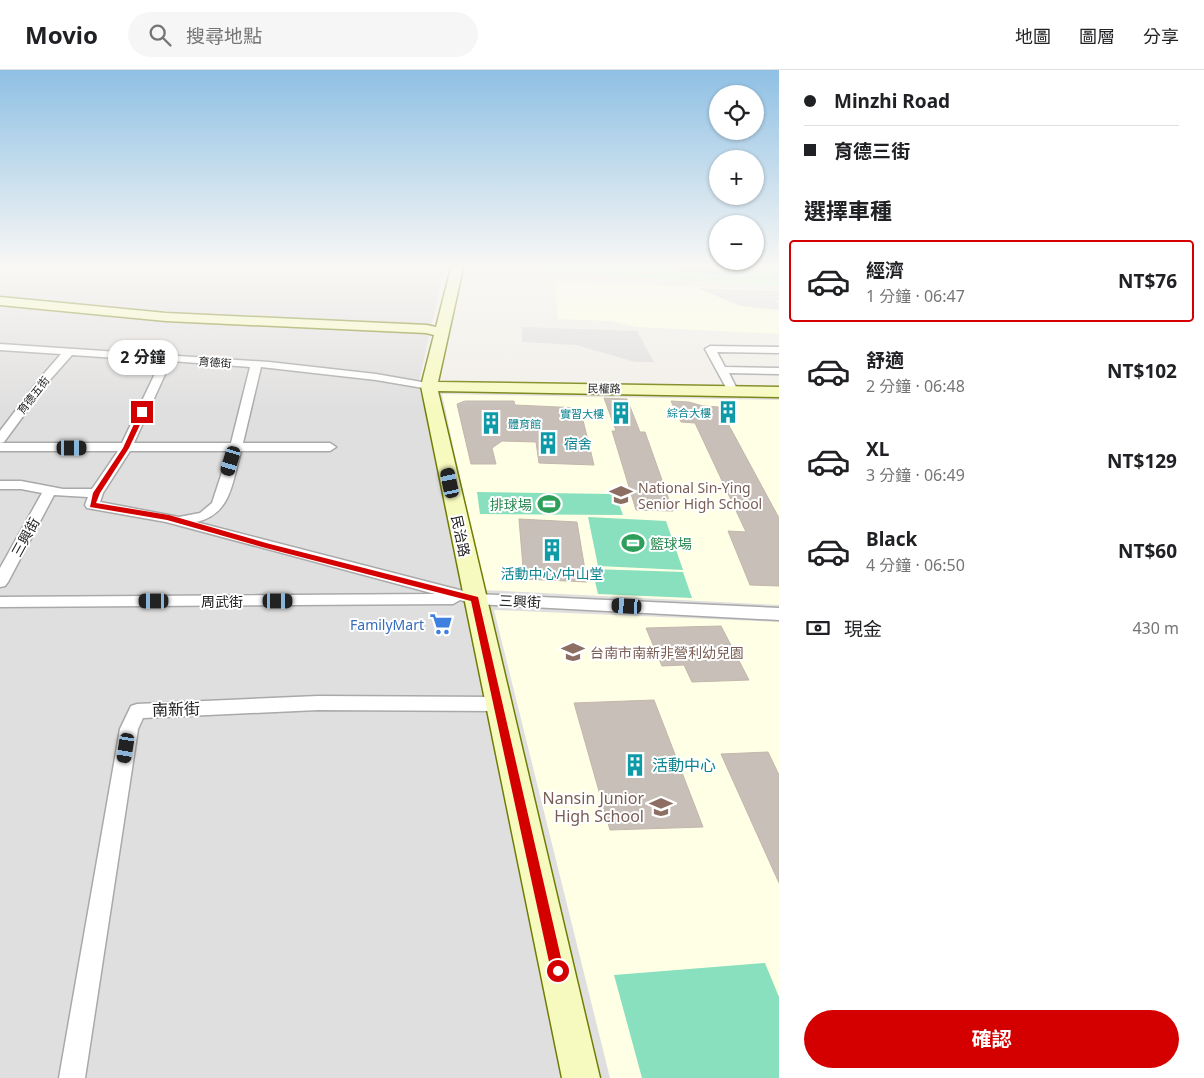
<!DOCTYPE html>
<html lang="zh-TW">
<head>
<meta charset="utf-8">
<style>
  :root { --surface:#fff; --page:#f6f6f6; --text:#202124; --muted:#757577; --line:#e0e0e0; --accent:#d40000 }
  body { margin:0; font-family:"Noto Sans","Noto Sans TC",sans-serif; background:var(--page); color:var(--text); height:100vh; display:flex; flex-direction:column; font-size:19px; white-space:nowrap }
  * { box-sizing:border-box; margin:0 }
  p { font-size:16px; color:var(--muted) }
  .icon { flex:none; width:28px; height:28px; fill:none; stroke:currentColor; stroke-width:2; stroke-linecap:round; stroke-linejoin:round }
  .map { position:relative; flex:1; overflow:hidden }
  .drawer { display:flex; flex-direction:column; background:var(--surface); width:425px }
  .drawer>* { flex:none }
  .banner { display:grid; align-content:center; height:110px; padding:0 25px; background:var(--surface) }
  .buttons { position:absolute; left:709px; top:15px; display:grid; gap:10px }
  .buttons a { display:grid; place-items:center; width:55px; height:55px; border-radius:50%; background:var(--surface); box-shadow:0 1px 4px #0004; font-size:25px }
  .end { position:absolute; width:22px; height:22px; margin:-11px; border:6px solid #d40000; background:#fff; box-shadow:0 0 0 2px #fff }
  .from { border-radius:50% }
  .bubble { position:absolute; height:35px; border-radius:18px; background:var(--surface); box-shadow:0 1px 4px #0004; font-size:16px; font-weight:700; line-height:35px; text-align:center }
  .car { position:absolute; width:15px; height:30px; margin:-15px -8px; border-radius:6px; box-shadow:0 0 4px 1px #0007; background:linear-gradient(#222 24%,#8ab4d8 0 40%,#222 0 76%,#8ab4d8 0 86%,#222 0) }
  .banner b { display:flex; align-items:center; gap:18px; height:48px; font-size:19px }
  .banner b+b { border-top:1px solid var(--line) }
  .banner i { width:12px; height:12px; background:var(--text) }
  ul { padding:0; list-style:none }
  li { display:flex; align-items:center; gap:15px; height:82px; margin:0 10px 8px; padding:0 15px; border:2px solid transparent; border-radius:5px }
  li div { flex:1 }
  li b { display:block; font-size:19px }
  li em { font-style:normal; font-weight:700 }
  li.selected { border-color:var(--accent) }
  li>.icon { width:45px; height:45px; stroke-width:1.5 }
  h2 { padding:0 25px; font-size:22px; line-height:60px }
  .pay { display:flex; align-items:center; gap:12px; height:55px; padding:0 25px; font-size:19px }
  .pay p { margin-inline-start:auto }
  .action { display:flex; gap:10px; margin-top:auto; padding:10px 25px }
  .action a { flex:1; height:58px; border-radius:30px; background:var(--accent); color:#fff; font-size:20px; font-weight:700; line-height:58px; text-align:center }
  header { display:flex; align-items:center; gap:30px; box-sizing:border-box; height:70px; padding:0 25px; background:var(--surface); border-bottom:1px solid var(--line) }
  header strong { font-size:24px }
  nav { display:flex; gap:28px; margin-inline-start:auto; font-size:18px }
  .search { width:350px; height:45px; background:var(--page); display:flex; align-items:center; gap:12px; box-sizing:border-box; padding:0 18px; border-radius:28px; color:var(--muted); font-size:19px }
  main { display:flex; flex:1; min-height:0 }
  .map>svg:first-child { display:block }
</style>
</head>
<body>
<header>
<strong>Movio</strong>
<div class="search"><svg class="icon" aria-label="search" viewBox="0 0 24 24"><circle cx="10" cy="10" r="6"/><path d="M15 15l6 6"/></svg>搜尋地點</div>
<nav><a>地圖</a><a>圖層</a><a>分享</a></nav>
</header>
<main>
<div class="map">
<svg width="779" height="1008" viewBox="0 0 779 1008">
  <rect width="100%" height="100%" fill="#f2efe9"/>
  <!-- residential -->
  <path fill="#e0dfdf" d="M 0,198 L 444,198 L 419,312 L 779,323 L 779,1008 L 0,1008 Z
    M 522,257 L 637,261 L 654,292 L 635,292 L 576,275 L 522,272 Z"/>
  <!-- education -->
  <path fill="#ffffe5" d="M 555,211 L 779,220 L 779,264 L 636,257 L 611,251 L 558,249 Z
    M 442,324 L 779,330 L 779,535 L 484,520 Z
    M 494,540 L 779,552 L 779,1008 L 610,1008 Z"/>
  <!-- park -->
  <path fill="#c8facc" d="M 491,198 L 779,198 L 779,216 Z"/>
  <!-- pitch -->
  <path fill="#88e0be" d="M 477,422 L 615,424 L 623,445 L 480,444 Z
    M 588,447 L 666,451 L 683,500 L 598,496 Z
    M 592,499 L 683,502 L 692,528 L 598,524 Z
    M 765,893 L 779,927 L 779,1008 L 642,1008 L 614,905 Z"/>
  <!-- parking -->
  <path fill="#e2e2e2" d="M 699,218 L 779,221 L 779,231 L 775,231 L 779,233 L 779,240 L 741,236 L 701,220 Z"/>
  <!-- plaza -->
  <path fill="#dddde8" d="M 0,241 L 156,256 L 428,269 L 155,257 Z"/>
  <!-- water -->
  <path fill="#aad3df" d="M 661,198 L 761,198 C 748,213 682,200 661,198 Z"/>
  <!-- building -->
  <path fill="#c7bfb8" stroke="#c4b6ab" d="M 604,328 L 627,329 L 640,362 L 645,362 L 673,441 L 636,440 L 612,361 L 616,361 Z
    M 465,331 L 514,331 L 515,335 L 580,338 L 594,395 L 539,393 L 536,372 L 502,371 L 492,378 L 496,394 L 471,394 L 457,334 Z
    M 671,331 L 689,332 L 703,336 L 719,337 L 779,448 L 779,516 L 750,515 L 728,461 L 746,462 L 695,353 L 681,352 Z
    M 519,449 L 577,452 L 587,512 L 524,509 Z
    M 721,556 L 749,610 L 692,612 L 684,595 L 662,596 L 646,558 Z
    M 654,630 L 703,757 L 610,760 L 574,633 Z
    M 768,682 L 779,705 L 779,813 L 721,684 Z"/>
  <g fill="none" stroke-linecap="round" stroke-linejoin="round">
    <defs>
      <path id="street" d="M 0,274 L 269,292 L 376,304 L 433,314 L 434,316 L 433,318 L 429,319 L 376,310 L 261,297 L 243,373 L 330,373 L 336,377 L 330,381 L 241,381 C 232,412 232,444 196,452 L 475,524 L 779,538 L 779,550 L 475,534 L 460,530 L 453,534 L 0,537 L 0,527 L 435,524 L 166,452 L 87,438 L 85,435 L 88,427 L 54,425 L 8,512 L 5,516 L 0,517 L 0,498 L 42,423 L 21,419 L 0,419 L 0,411 L 21,411 L 63,419 L 92,419 L 118,381 L 0,381 L 0,373 L 122,373 L 161,291 L 72,285 L 49,311 L 4,372 L 0,373 L 0,361 L 41,307 L 61,284 L 0,280 ZM 171,291 L 250,297 L 231,373 L 134,373 ZM 130,381 L 229,381 L 212,433 L 200,443 L 179,447 L 100,432 L 103,423 Z
        M 710,276 L 779,277 L 779,283 L 717,282 L 725,297 L 779,298 L 779,304 L 729,303 L 738,321 L 733,324 L 729,323 L 705,279 Z
        M 318,626 L 498,627 L 504,629 L 507,634 L 504,639 L 498,641 L 318,640 L 143,648 L 138,659 L 85,1008 L 59,1008 L 120,659 L 131,636 L 137,634 Z"/>
      <path id="secondary" d="M 451,198 L 463,198 L 438,312 L 779,317 L 779,327 L 438,321 L 600,1008 L 562,1008 L 421,316 L 434,265 L 426,263 L 166,251 L 0,235 L 0,227 L 166,243 L 427,255 L 436,257 Z"/>
    </defs>
    <!-- street casing -->
    <use href="#street" stroke="#a9a9a9" stroke-width="3"/>
    <!-- secondary casing -->
    <use href="#secondary" stroke="#707d05" stroke-width="3"/>
    <!-- street -->
    <use href="#street" fill="#fff" fill-rule="evenodd"/>
    <!-- secondary -->
    <use href="#secondary" fill="#f7fabf" fill-rule="evenodd"/>
  </g>
  <!-- sky -->
  <linearGradient id="sky" x2="0" y2="1"><stop stop-color="#8fc0e4"/><stop offset="0.58" stop-color="#f9f8f5"/><stop offset="1" stop-color="#f9f8f5" stop-opacity="0"/></linearGradient>
  <rect width="779" height="339" fill="url(#sky)"/>
  <!-- route -->
  <path fill="#d40000" d="M 140,341 L 146,342 L 129,378 L 100,423 L 96,433 L 169,445 L 266,473 L 478,527 L 564,901 L 562,906 L 558,908 L 553,906 L 551,901 L 471,531 L 262,477 L 167,450 L 90,437 L 93,423 L 123,378 Z"/>
  <!-- icons -->
  <defs>
    <symbol id="building-bare" viewBox="-9 -9 18 18"><path d="M-4-6H4V6H1V3H-1V6H-4ZM-2.5-4.3h1.7v1.8h-1.7ZM.8-4.3h1.7v1.8H.8ZM-2.5-1h1.7V.8h-1.7ZM.8-1h1.7V.8H.8Z" fill="#0f9aa8" stroke="#fff" stroke-width="2.5" paint-order="stroke"/></symbol>
    <symbol id="school-bare" viewBox="-9 -9 18 18"><path d="M0-5L7-2L0 1L-7-2ZM-4 1L0 2.5L4 1V4Q0 6-4 4Z" fill="#8d6e63" stroke="#fff" stroke-width="2.5" paint-order="stroke"/></symbol>
    <symbol id="stadium-bare" viewBox="-9 -9 18 18"><path d="M0-5a6.5 5 0 1 0 0 10a6.5 5 0 1 0 0-10ZM-3.5-1.8h7v3.6h-7Z" fill="#2e9e5b" stroke="#fff" stroke-width="2.5" paint-order="stroke"/></symbol>
    <symbol id="supermarket-bare" viewBox="-9 -9 18 18"><path d="M-6-5.5h2.5l.6 2H6L4.5 2H-2.5L-4.4-4H-6ZM-1.5 3.2a1.3 1.3 0 1 0 .1 0ZM3 3.2a1.3 1.3 0 1 0 .1 0Z" fill="#3f7fe0" stroke="#fff" stroke-width="2.5" paint-order="stroke"/></symbol>
  </defs>
  <g fill-rule="evenodd">
    <use href="#building-bare" x="712" y="326" width="32" height="32"/>
    <use href="#building-bare" x="605" y="327" width="32" height="32"/>
    <use href="#building-bare" x="475" y="337" width="32" height="32"/>
    <use href="#building-bare" x="532" y="357" width="32" height="32"/>
    <use href="#school-bare" x="605" y="409" width="32" height="32"/>
    <use href="#stadium-bare" x="533" y="418" width="32" height="32"/>
    <use href="#stadium-bare" x="617" y="457" width="32" height="32"/>
    <use href="#building-bare" x="536" y="464" width="32" height="32"/>
    <use href="#supermarket-bare" x="425" y="538" width="32" height="32"/>
    <use href="#school-bare" x="557" y="566" width="32" height="32"/>
    <use href="#building-bare" x="619" y="679" width="32" height="32"/>
    <use href="#school-bare" x="645" y="721" width="32" height="32"/>
  </g>
  <g text-anchor="middle" dominant-baseline="central" stroke-width="4" stroke-linejoin="round" paint-order="stroke">
    <!-- far-street labels -->
    <g font-size="11" fill="#222" stroke="#fff">
      <text transform="translate(215 292) rotate(4)">育德街</text>
      <text transform="translate(604 318) rotate(1)">民權路</text>
      <text transform="translate(33 325) rotate(-52)">育德五街</text>
    </g>
    <!-- far-culture labels -->
    <g font-size="11" fill="#0d838f" stroke="#fff" text-anchor="end">
      <text x="711" y="342">綜合大樓</text>
      <text x="604" y="343">實習大樓</text>
      <text x="508" y="353" text-anchor="start">體育館</text>
    </g>
    <!-- culture labels -->
    <g font-size="14" fill="#0d838f" stroke="#fff" text-anchor="start">
      <text x="564" y="373">宿舍</text>
      <text x="552" y="503" text-anchor="middle">活動中心/中山堂</text>
    </g>
    <!-- education labels -->
    <g font-size="14" fill="#785e54" stroke="#fff" text-anchor="start">
      <text x="638" y="417">National Sin-Ying<tspan x="638" dy="16">Senior High School</tspan></text>
      <text x="590" y="582">台南市南新非營利幼兒園</text>
    </g>
    <!-- leisure labels -->
    <g font-size="14" fill="#27864d" stroke="#fff" text-anchor="end">
      <text x="532" y="434">排球場</text>
      <text x="650" y="473" text-anchor="start">籃球場</text>
    </g>
    <!-- street labels -->
    <g font-size="14" fill="#222" stroke="#fff">
      <text transform="translate(461 466) rotate(78)">民治路</text>
      <text transform="translate(25 467) rotate(-61)">三興街</text>
      <text x="222" y="531">周武街</text>
      <text transform="translate(520 531) rotate(3)">三興街</text>
    </g>
    <!-- shop labels -->
    <g font-size="14" fill="#366cbe" stroke="#fff" text-anchor="end">
      <text x="424" y="554">FamilyMart</text>
    </g>
    <!-- near-street labels -->
    <g font-size="16" fill="#222" stroke="#fff">
      <text transform="translate(176 639) rotate(-2)">南新街</text>
    </g>
    <!-- near-culture labels -->
    <g font-size="16" fill="#0d838f" stroke="#fff" text-anchor="start">
      <text x="652" y="695">活動中心</text>
    </g>
    <!-- near-education labels -->
    <g font-size="16" fill="#785e54" stroke="#fff" text-anchor="end">
      <text x="644" y="728">Nansin Junior<tspan x="644" dy="18">High School</tspan></text>
    </g>
  </g>
</svg>
<div class="buttons">
<a><svg class="icon" aria-label="locate" viewBox="0 0 24 24"><circle cx="12" cy="12" r="6"/><path d="M12 2v4M12 18v4M2 12h4M18 12h4"/></svg></a>
<a>+</a>
<a>−</a>
</div>
<i class="end from" style="left:558px;top:901px"></i>
<i class="end" style="left:142px;top:342px"></i>
<div class="bubble" style="left:108px;top:270px;width:70px">2 分鐘</div>
<i class="car" style="left:72px;top:378px;rotate:90deg"></i>
<i class="car" style="left:231px;top:391px;rotate:197deg"></i>
<i class="car" style="left:450px;top:413px;rotate:348deg"></i>
<i class="car" style="left:154px;top:531px;rotate:270deg"></i>
<i class="car" style="left:278px;top:531px;rotate:90deg"></i>
<i class="car" style="left:627px;top:536px;rotate:273deg"></i>
<i class="car" style="left:126px;top:678px;rotate:189deg"></i>
</div>
<section class="drawer">
<div class="banner">
<b><i class="from"></i>Minzhi Road</b>
<b><i></i>育德三街</b>
</div>
<h2>選擇車種</h2>
<ul>
<li class="selected"><svg class="icon" aria-label="car" viewBox="0 0 24 24"><path d="M5 17H2v-5l4-1 3-4h7l3 4 3 1v5h-3M9 17h6M6 11h13"/><circle cx="7" cy="17" r="2"/><circle cx="17" cy="17" r="2"/></svg><div><b>經濟</b><p>1 分鐘 · 06:47</p></div><em>NT$76</em></li>
<li><svg class="icon" aria-label="car" viewBox="0 0 24 24"><path d="M5 17H2v-5l4-1 3-4h7l3 4 3 1v5h-3M9 17h6M6 11h13"/><circle cx="7" cy="17" r="2"/><circle cx="17" cy="17" r="2"/></svg><div><b>舒適</b><p>2 分鐘 · 06:48</p></div><em>NT$102</em></li>
<li><svg class="icon" aria-label="car" viewBox="0 0 24 24"><path d="M5 17H2v-5l4-1 3-4h7l3 4 3 1v5h-3M9 17h6M6 11h13"/><circle cx="7" cy="17" r="2"/><circle cx="17" cy="17" r="2"/></svg><div><b>XL</b><p>3 分鐘 · 06:49</p></div><em>NT$129</em></li>
<li><svg class="icon" aria-label="car" viewBox="0 0 24 24"><path d="M5 17H2v-5l4-1 3-4h7l3 4 3 1v5h-3M9 17h6M6 11h13"/><circle cx="7" cy="17" r="2"/><circle cx="17" cy="17" r="2"/></svg><div><b>Black</b><p>4 分鐘 · 06:50</p></div><em>NT$60</em></li>
</ul>
<div class="pay"><svg class="icon" aria-label="cash" viewBox="0 0 24 24"><path d="M3 7h18v10H3z"/><circle cx="12" cy="12" r="2"/></svg>現金<p>430 m</p></div>
<div class="action"><a>確認</a></div>
</section>
</main>
</body>
</html>
